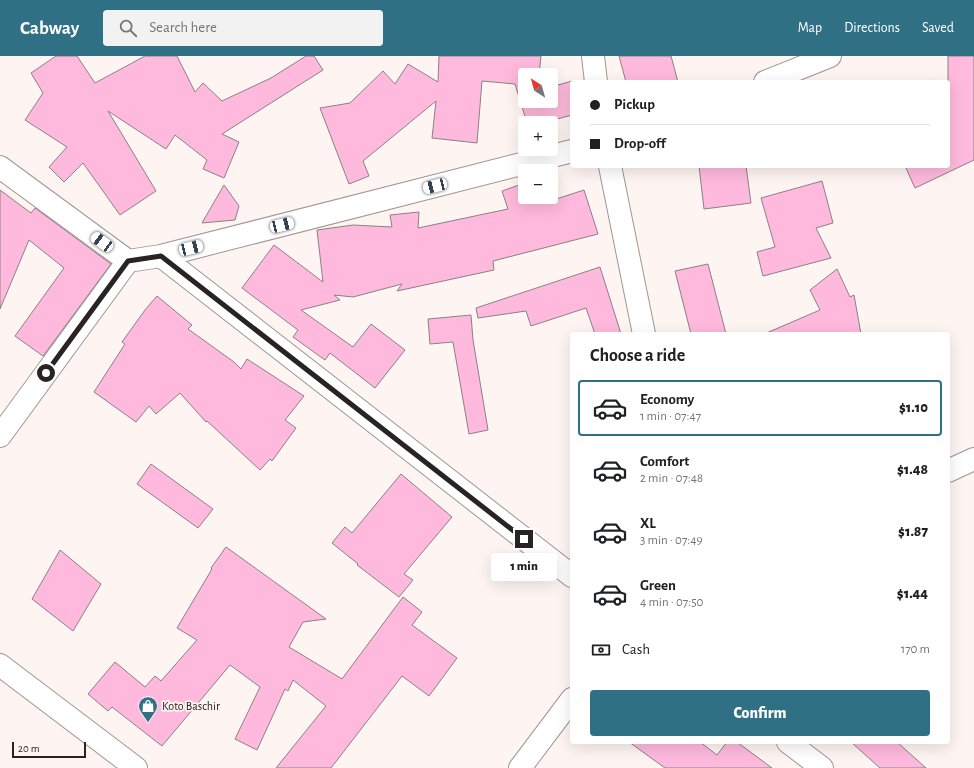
<!DOCTYPE html>
<html lang="en">
<head>
<meta charset="utf-8">
<style>
  :root { --surface:#fff; --page:#f2f2f2; --text:#202124; --muted:#757577; --line:#e0e0e0; --accent:#2f7084 }
  body { margin:0; font-family:"Alegreya Sans",sans-serif; background:var(--page); color:var(--text); height:100vh; display:flex; flex-direction:column; font-size:15px; white-space:nowrap }
  * { box-sizing:border-box; margin:0 }
  p { font-size:13px; color:var(--muted) }
  .icon { flex:none; width:22px; height:22px; fill:none; stroke:currentColor; stroke-width:2; stroke-linecap:round; stroke-linejoin:round }
  .map { position:relative; flex:1; overflow:hidden }
  .details { position:absolute; left:570px; top:276px; width:380px; height:412px; display:flex; flex-direction:column; background:var(--surface); border-radius:4px; box-shadow:0 4px 16px #0002 }
  .details>* { flex:none }
  .top-card { position:absolute; left:570px; top:24px; width:380px; height:88px; border-radius:4px; box-shadow:0 4px 16px #0002; display:grid; align-content:center; height:88px; padding:0 20px; background:var(--surface) }
  .needle { width:26px; rotate:323deg }
  .fabs { position:absolute; left:518px; top:12px; display:grid; gap:8px }
  .fabs a { display:grid; place-items:center; width:40px; height:40px; border-radius:4px; background:var(--surface); box-shadow:0 4px 16px #0002; font-size:20px }
  .scale { position:absolute; left:12px; bottom:10px; width:74px; box-sizing:border-box; padding-left:4px; border:2px solid #282422; border-top:0; font-size:11px; line-height:14px; white-space:nowrap; color:#282422; -webkit-text-stroke:3px #fef5f2; paint-order:stroke }
  .end { position:absolute; width:18px; height:18px; margin:-9px; border:5px solid #282422; background:#fff; box-shadow:0 0 0 2px #fff }
  .from { border-radius:50% }
  .bubble { position:absolute; height:28px; border-radius:4px; background:var(--surface); box-shadow:0 4px 16px #0002; font-size:13px; font-weight:800; line-height:28px; text-align:center }
  .car { position:absolute; width:12px; height:24px; margin:-12px -6px; border-radius:5px; box-shadow:0 0 3px 1px #0007; background:linear-gradient(#fff 24%,#345 0 40%,#fff 0 76%,#345 0 86%,#fff 0) }
  .top-card b { display:flex; align-items:center; gap:14px; height:38px; font-size:15px }
  .top-card b+b { border-top:1px solid var(--line) }
  .top-card i { width:10px; height:10px; background:var(--text) }
  ul { padding:0; list-style:none }
  li { display:flex; align-items:center; gap:12px; height:56px; margin:0 8px 6px; padding:0 12px; border:2px solid transparent; border-radius:4px }
  li div { flex:1 }
  li b { display:block; font-size:15px }
  li em { font-style:normal; font-weight:800 }
  li.current { border-color:var(--accent) }
  li>.icon { width:36px; height:36px; stroke-width:1.5 }
  h2 { padding:0 20px; font-size:18px; line-height:48px }
  .pay { display:flex; align-items:center; gap:10px; height:44px; padding:0 20px; font-size:15px }
  .pay p { margin-inline-start:auto }
  .button { display:flex; gap:8px; margin-top:auto; padding:8px 20px }
  .button a { flex:1; height:46px; border-radius:4px; background:var(--accent); color:#fff; font-size:16px; font-weight:800; line-height:46px; text-align:center }
  header { display:flex; align-items:center; gap:24px; box-sizing:border-box; height:56px; padding:0 20px; background:var(--accent); color:#fff }
  header strong { font-size:19px }
  nav { display:flex; gap:22px; margin-inline-start:auto; font-size:14px }
  .search { width:280px; height:36px; background:var(--page); display:flex; align-items:center; gap:10px; box-sizing:border-box; padding:0 14px; border-radius:4px; color:var(--muted); font-size:15px }
  .map>svg:first-child { display:block }
</style>
</head>
<body>
<header>
<strong>Cabway</strong>
<div class="search"><svg class="icon" aria-label="search" viewBox="0 0 24 24"><circle cx="10" cy="10" r="6"/><path d="M15 15l6 6"/></svg>Search here</div>
<nav><a>Map</a><a>Directions</a><a>Saved</a></nav>
</header>
<div class="map">
<svg width="974" height="712" viewBox="0 0 974 712">
  <rect width="100%" height="100%" fill="#fef5f2"/>
  <!-- building -->
  <path fill="#feb9dc" stroke="#8a8185" d="M 56,0 L 77,0 L 95,27 L 145,0 L 177,0 L 195,36 L 203,27 L 222,45 L 271,22 L 306,0 L 314,0 L 323,14 L 222,78 L 239,86 L 224,122 L 203,113 L 207,104 L 175,79 L 166,93 L 108,55 L 156,135 L 120,159 L 83,107 L 64,126 L 49,111 L 67,91 L 25,64 L 43,37 L 31,17 Z
    M 439,0 L 541,0 L 539,19 L 525,19 L 525,45 L 551,45 L 551,31 L 572,25 L 572,59 L 543,67 L 527,67 L 515,28 L 482,25 L 477,87 L 432,82 L 436,45 L 363,105 L 369,120 L 349,128 L 320,52 L 350,47 L 383,15 L 395,28 L 408,8 L 438,26 Z
    M 619,0 L 671,0 L 678,26 L 626,26 Z
    M 948,0 L 974,0 L 974,104 L 915,132 L 905,110 L 948,110 Z
    M 699,110 L 746,110 L 751,147 L 704,153 Z
    M 822,125 L 833,167 L 816,172 L 831,202 L 763,220 L 757,196 L 775,191 L 761,142 Z
    M 525,127 L 525,141 L 546,141 L 547,146 L 584,134 L 598,178 L 493,205 L 494,214 L 397,235 L 402,228 L 353,241 L 334,239 L 340,244 L 301,254 L 353,291 L 371,268 L 405,294 L 375,332 L 330,297 L 325,304 L 293,281 L 298,274 L 242,232 L 274,189 L 323,226 L 317,174 L 353,169 L 392,171 L 390,159 L 419,156 L 418,172 L 508,153 L 502,135 Z
    M 224,129 L 239,150 L 235,164 L 202,167 Z
    M 0,134 L 31,157 L 35,152 L 111,208 L 43,300 L 15,280 L 64,212 L 29,184 L 0,253 Z
    M 708,208 L 726,278 L 691,278 L 675,215 Z
    M 600,211 L 621,278 L 595,278 L 586,252 L 531,270 L 526,255 L 478,262 L 476,252 Z
    M 837,213 L 850,241 L 854,239 L 861,278 L 764,278 L 820,254 L 810,234 Z
    M 157,240 L 192,269 L 188,273 L 234,306 L 241,313 L 247,303 L 304,340 L 285,364 L 296,372 L 272,405 L 270,403 L 260,414 L 207,365 L 206,366 L 180,337 L 156,358 L 149,350 L 136,366 L 94,336 L 125,288 L 122,286 L 145,254 Z
    M 471,259 L 473,284 L 488,374 L 469,378 L 453,286 L 430,288 L 428,263 Z
    M 151,408 L 213,453 L 198,472 L 137,428 Z
    M 401,418 L 452,461 L 404,518 L 413,524 L 399,541 L 357,509 L 358,508 L 332,487 L 345,471 L 352,477 Z
    M 226,491 L 326,563 L 303,566 L 289,591 L 342,623 L 403,541 L 422,556 L 412,569 L 457,602 L 429,640 L 402,620 L 331,712 L 276,712 L 326,650 L 293,624 L 288,635 L 285,633 L 257,694 L 235,683 L 260,631 L 230,609 L 162,690 L 112,651 L 108,655 L 88,638 L 115,606 L 145,631 L 155,620 L 161,625 L 197,584 L 177,572 L 212,513 L 211,512 Z
    M 60,494 L 101,528 L 73,575 L 32,543 Z
    M 629,686 L 700,686 L 717,699 L 727,686 L 737,686 L 772,712 L 665,712 Z
    M 851,686 L 897,686 L 926,712 L 880,712 Z"/>
  <g fill="none" stroke-linecap="round" stroke-linejoin="round">
    <defs>
      <path id="street" d="M 593,0 L 596,26
        M 765,26 L 830,0
        M 610,110 L 644,278
        M 0,111 L 128,205 L 161,200 L 572,95
        M 161,200 L 572,520
        M 0,380 L 128,205
        M 948,415 L 974,403
        M 788,686 L 822,712
        M 520,712 L 572,643"/>
      <path id="secondary" d="M 0,609 L 136,712"/>
    </defs>
    <!-- street casing -->
    <use href="#street" stroke="#a09692" stroke-width="24"/>
    <!-- secondary casing -->
    <use href="#secondary" stroke="#a09692" stroke-width="24"/>
    <!-- street -->
    <use href="#street" stroke="#fff" stroke-width="22"/>
    <!-- secondary -->
    <use href="#secondary" stroke="#fff" stroke-width="22"/>
  </g>
  <g fill="none" stroke-linecap="round" stroke-linejoin="round">
    <!-- route -->
    <path stroke="#282422" stroke-width="5" d="M 46,317 L 128,205 L 161,200 L 524,483"/>
  </g>
  <!-- icons -->
  <defs>
    <symbol id="shop-pin" viewBox="-11 -11 22 30"><path d="M0 17L-7.5 6A9.5 9.5 0 1 1 7.5 6Z" fill="#2f7084" stroke="#fef5f2"/><path d="M-5-2.5h2.3a2.7 3.5 0 0 1 5.4 0H5L5.5 6h-11ZM-1.5-2.5h3a1.5 2.3 0 0 0-3 0Z" fill="#fff"/></symbol>
  </defs>
  <g fill-rule="evenodd">
    <use href="#shop-pin" x="137" y="639" width="22" height="30"/>
  </g>
  <g text-anchor="middle" dominant-baseline="central" stroke-width="3.5" stroke-linejoin="round" paint-order="stroke">
    <!-- poi labels -->
    <g font-size="12" fill="#282422" stroke="#fef5f2" text-anchor="start">
      <text x="162" y="650">Koto Baschir</text>
    </g>
  </g>
</svg>
<div class="fabs">
<a><svg class="needle" viewBox="-14 -14 28 28"><path d="M0-13l5 13h-10z" fill="#e53935"/><path d="M0 13l5-13h-10z" fill="#757577"/></svg></a>
<a>+</a>
<a>−</a>
</div>
<div class="scale">20 m</div>
<i class="end from" style="left:46px;top:317px"></i>
<i class="end" style="left:524px;top:483px"></i>
<div class="bubble" style="left:491px;top:497px;width:66px">1 min</div>
<i class="car" style="left:435px;top:130px;rotate:256deg"></i>
<i class="car" style="left:282px;top:169px;rotate:76deg"></i>
<i class="car" style="left:102px;top:186px;rotate:306deg"></i>
<i class="car" style="left:191px;top:192px;rotate:76deg"></i>
<div class="top-card">
<b><i class="from"></i>Pickup</b>
<b><i></i>Drop-off</b>
</div>
<section class="details">
<h2>Choose a ride</h2>
<ul>
<li class="current"><svg class="icon" aria-label="car" viewBox="0 0 24 24"><path d="M5 17H2v-5l4-1 3-4h7l3 4 3 1v5h-3M9 17h6M6 11h13"/><circle cx="7" cy="17" r="2"/><circle cx="17" cy="17" r="2"/></svg><div><b>Economy</b><p>1 min · 07:47</p></div><em>$1.10</em></li>
<li><svg class="icon" aria-label="car" viewBox="0 0 24 24"><path d="M5 17H2v-5l4-1 3-4h7l3 4 3 1v5h-3M9 17h6M6 11h13"/><circle cx="7" cy="17" r="2"/><circle cx="17" cy="17" r="2"/></svg><div><b>Comfort</b><p>2 min · 07:48</p></div><em>$1.48</em></li>
<li><svg class="icon" aria-label="car" viewBox="0 0 24 24"><path d="M5 17H2v-5l4-1 3-4h7l3 4 3 1v5h-3M9 17h6M6 11h13"/><circle cx="7" cy="17" r="2"/><circle cx="17" cy="17" r="2"/></svg><div><b>XL</b><p>3 min · 07:49</p></div><em>$1.87</em></li>
<li><svg class="icon" aria-label="car" viewBox="0 0 24 24"><path d="M5 17H2v-5l4-1 3-4h7l3 4 3 1v5h-3M9 17h6M6 11h13"/><circle cx="7" cy="17" r="2"/><circle cx="17" cy="17" r="2"/></svg><div><b>Green</b><p>4 min · 07:50</p></div><em>$1.44</em></li>
</ul>
<div class="pay"><svg class="icon" aria-label="cash" viewBox="0 0 24 24"><path d="M3 7h18v10H3z"/><circle cx="12" cy="12" r="2"/></svg>Cash<p>170 m</p></div>
<div class="button"><a>Confirm</a></div>
</section>
</div>
</body>
</html>
